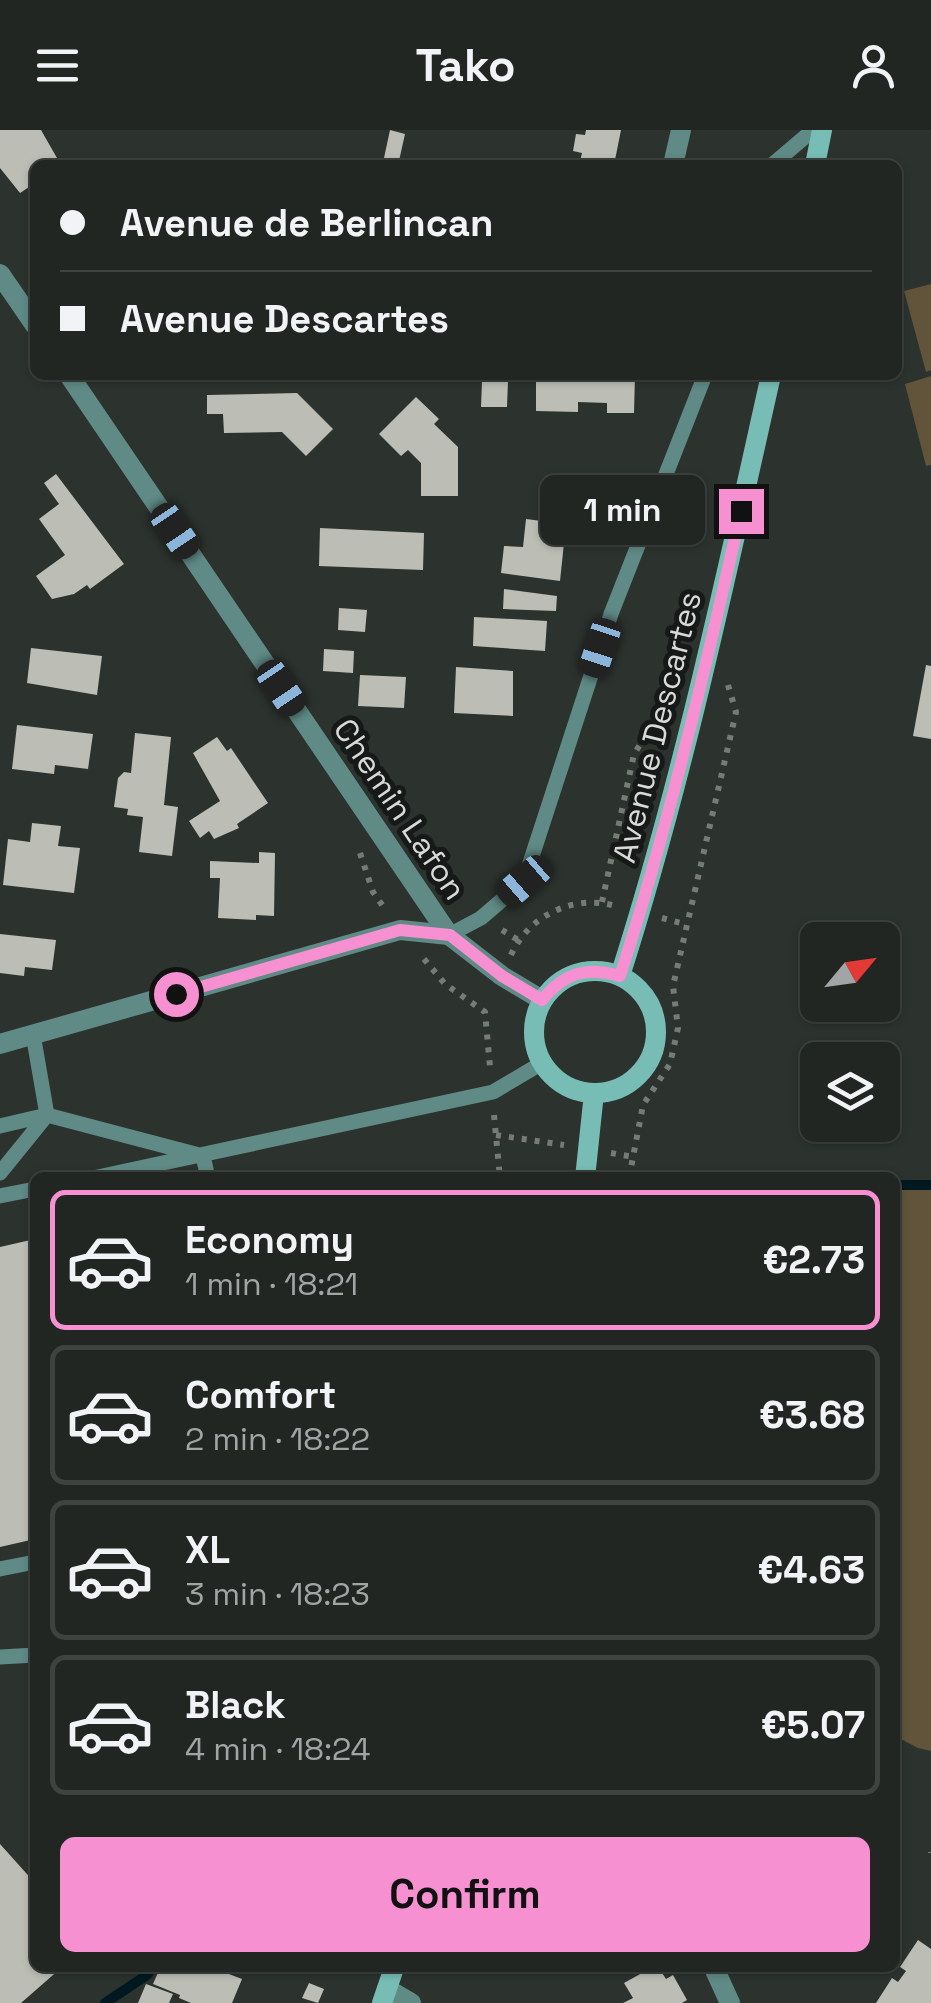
<!DOCTYPE html>
<html lang="en">
<head>
<meta charset="utf-8">
<style>
  :root { --surface:#212622; --page:#292e2a; --text:#f1f3f6; --muted:#a2a5a5; --line:#3e4340; --accent:#f690d1 }
  body { margin:0; font-family:"Space Grotesk",sans-serif; background:var(--page); color:var(--text); height:100vh; display:flex; flex-direction:column; font-size:38px; white-space:nowrap }
  * { box-sizing:border-box; margin:0 }
  p { font-size:32px; color:var(--muted) }
  .icon { flex:none; width:55px; height:55px; fill:none; stroke:currentColor; stroke-width:2; stroke-linecap:round; stroke-linejoin:round }
  .map { position:relative; flex:1; overflow:hidden }
  .side { position:absolute; left:30px; top:1042px; width:870px; height:800px; display:flex; flex-direction:column; background:var(--surface); border-radius:15px; box-shadow:0 2px 8px #0004,0 0 0 2px var(--line) }
  .side>* { flex:none }
  .top-card { position:absolute; left:30px; top:30px; width:872px; height:220px; border-radius:15px; box-shadow:0 2px 8px #0004,0 0 0 2px var(--line); display:grid; align-content:center; height:220px; padding:0 30px; background:var(--surface) }
  .needle { width:65px; rotate:61deg }
  .tools { position:absolute; left:800px; top:792px; display:grid; gap:20px }
  .tools a { display:grid; place-items:center; width:100px; height:100px; border-radius:15px; background:var(--surface); box-shadow:0 2px 8px #0004,0 0 0 2px var(--line); font-size:50px }
  .end { position:absolute; width:45px; height:45px; margin:-22px; border:12px solid #f690d1; background:#111; box-shadow:0 0 0 5px #111 }
  .from { border-radius:50% }
  .bubble { position:absolute; height:70px; border-radius:15px; background:var(--surface); box-shadow:0 2px 8px #0004,0 0 0 2px var(--line); font-size:32px; font-weight:700; line-height:70px; text-align:center }
  .car { position:absolute; width:30px; height:60px; margin:-30px -15px; border-radius:12px; box-shadow:0 0 8px 2px #0007; background:linear-gradient(#222 24%,#8ab4d8 0 40%,#222 0 76%,#8ab4d8 0 86%,#222 0) }
  .top-card b { display:flex; align-items:center; gap:35px; height:95px; font-size:38px }
  .top-card b+b { border-top:2px solid var(--line) }
  .top-card i { width:25px; height:25px; background:var(--text) }
  ul { padding:18px 0 0; list-style:none }
  li { display:flex; align-items:center; gap:30px; height:140px; margin:0 20px 15px; padding:0 10px; border:5px solid var(--line); border-radius:15px }
  li div { flex:1 }
  li b { display:block; font-size:38px }
  li em { font-style:normal; font-weight:700 }
  li.current { border-color:var(--accent) }
  li>.icon { width:90px; height:90px; stroke-width:1.5 }
  .button { display:flex; gap:20px; margin-top:auto; padding:20px 30px }
  .button a { flex:1; height:115px; border-radius:15px; background:var(--accent); color:#111; font-size:40px; font-weight:700; line-height:115px; text-align:center }
  header { display:flex; justify-content:space-between; align-items:center; height:130px; padding:0 30px; background:var(--surface); font-size:45px; font-weight:700 }
  .map>svg:first-child { display:block }
</style>
</head>
<body>
<header><svg class="icon" aria-label="menu" viewBox="0 0 24 24"><path d="M4 6h16M4 12h16M4 18h16"/></svg>Tako<svg class="icon" aria-label="person" viewBox="0 0 24 24"><circle cx="12" cy="8" r="4"/><path d="M4 21q1-7 8-7t8 7"/></svg></header>
<div class="map">
<svg width="931" height="1873" viewBox="0 0 931 1873">
  <rect width="100%" height="100%" fill="#2c322d"/>
  <!-- green -->
  <path fill="#61543b" d="M 931,154 L 931,240 L 926,242 L 904,161 Z
    M 931,246 L 931,335 L 926,336 L 905,254 Z
    M 895,1055 L 931,1055 L 931,1621 L 918,1618 L 895,1606 Z"/>
  <g fill="none" stroke-linecap="round" stroke-linejoin="round">
    <!-- stream -->
    <path stroke="#001920" stroke-width="10" d="M 895,1055 L 931,1055
      M 105,1873 L 147,1845 L 152,1838"/>
  </g>
  <!-- building -->
  <path fill="#bcbeb6" d="M 0,0 L 41,0 L 61,35 L 35,35 L 35,53 L 20,63 L 0,38 Z
    M 390,0 L 405,4 L 399,31 L 384,28 Z
    M 586,0 L 621,0 L 614,35 L 579,35 L 582,23 L 573,21 L 576,4 L 585,5 Z
    M 536,245 L 635,245 L 634,283 L 607,283 L 607,273 L 578,272 L 578,282 L 536,281 Z
    M 482,251 L 508,251 L 507,277 L 481,277 Z
    M 297,263 L 333,299 L 306,326 L 282,302 L 224,303 L 223,284 L 207,284 L 207,265 Z
    M 416,267 L 439,289 L 434,294 L 458,317 L 458,366 L 421,366 L 421,333 L 408,320 L 401,326 L 379,304 Z
    M 56,344 L 124,434 L 90,459 L 87,455 L 74,464 L 52,469 L 36,446 L 65,425 L 39,389 L 59,374 L 44,353 Z
    M 526,389 L 566,394 L 560,451 L 501,443 L 504,416 L 523,417 Z
    M 320,398 L 424,403 L 423,440 L 319,436 Z
    M 504,459 L 557,466 L 556,481 L 503,479 Z
    M 339,478 L 367,480 L 365,502 L 338,500 Z
    M 474,487 L 547,491 L 545,521 L 473,516 Z
    M 31,518 L 102,526 L 97,565 L 27,553 Z
    M 324,519 L 354,521 L 353,543 L 323,541 Z
    M 926,535 L 931,536 L 931,609 L 913,606 Z
    M 456,537 L 513,541 L 513,586 L 454,583 Z
    M 360,545 L 406,547 L 404,578 L 358,576 Z
    M 17,595 L 93,604 L 88,639 L 55,635 L 54,644 L 12,639 Z
    M 135,603 L 171,607 L 164,675 L 178,677 L 172,726 L 139,722 L 143,687 L 127,685 L 128,679 L 114,677 L 118,648 L 124,642 L 131,643 Z
    M 217,607 L 227,621 L 231,618 L 268,673 L 237,694 L 239,698 L 214,709 L 209,701 L 200,708 L 189,691 L 220,671 L 193,623 Z
    M 32,693 L 61,696 L 58,716 L 80,718 L 74,763 L 3,755 L 8,709 L 30,712 Z
    M 259,722 L 275,723 L 274,786 L 256,785 L 256,790 L 218,788 L 220,748 L 210,748 L 210,731 L 259,733 Z
    M 0,804 L 56,810 L 52,840 L 25,837 L 24,846 L 0,843 Z
    M 35,1109 L 35,1409 L 0,1417 L 0,1117 Z
    M 0,1714 L 35,1753 L 35,1838 L 61,1838 L 21,1873 L 0,1873 Z
    M 918,1810 L 931,1819 L 931,1873 L 876,1873 L 892,1848 L 898,1852 L 906,1841 L 900,1837 Z
    M 160,1838 L 213,1838 L 242,1849 L 232,1873 L 191,1873 L 179,1868 L 180,1865 L 153,1854 Z
    M 651,1838 L 659,1838 L 666,1849 L 673,1845 L 687,1870 L 682,1873 L 623,1873 L 633,1868 L 624,1853 Z
    M 309,1853 L 324,1859 L 318,1873 L 302,1868 Z
    M 146,1854 L 173,1864 L 169,1873 L 138,1873 Z"/>
  <g fill="none" stroke-linecap="round" stroke-linejoin="round">
    <!-- path -->
    <path stroke="#767b77" stroke-width="6" stroke-dasharray="5 8" stroke-linecap="butt" d="M 360,723 L 373,762 L 385,779
      M 602,772 L 634,624 L 668,572
      M 662,788 L 685,794
      M 502,800 L 518,810
      M 511,825 C 529,785 574,764 616,776
      M 424,829 L 445,854 L 485,882 L 490,937
      M 494,985 L 500,1048
      M 496,1005 L 564,1015
      M 611,1023 L 634,1027
      M 629,1048 L 643,975 L 670,934 L 678,898 L 673,856 L 736,582 L 728,555
      M 931,1722 L 931,1723"/>
    <!-- service -->
    <path stroke="#5f8a85" stroke-width="15" d="M 772,35 L 813,0
      M 449,805 L 481,788 L 524,751 L 611,484 L 705,245
      M 0,996 L 47,985 L 203,1026 L 208,1048
      M 0,1043 L 47,985 L 33,904
      M 93,1048 L 493,962 L 542,933
      M 0,1066 L 35,1059
      M 0,1439 L 35,1432
      M 0,1527 L 35,1525"/>
    <!-- minor -->
    <path stroke="#5f8a85" stroke-width="20" d="M 673,35 L 681,0
      M 0,914 L 400,800 L 449,805
      M 714,1838 L 730,1873"/>
    <!-- tertiary -->
    <path stroke="#5f8a85" stroke-width="20" d="M 0,144 L 35,195
      M 69,245 L 449,805 L 502,846 L 542,870
      M 387,1859 L 411,1873"/>
    <!-- secondary -->
    <path stroke="#77bdb5" stroke-width="20" d="M 815,35 L 822,0
      M534 902a61 61 0 1 1 122 0a61 61 0 1 1-122 0Z
      M 620,846 C 683,649 726,446 771,245
      M 585,1048 L 594,963
      M 382,1873 L 394,1838"/>
  </g>
  <g fill="none" stroke-linecap="round" stroke-linejoin="round">
    <!-- route -->
    <path stroke="#f690d1" stroke-width="12" d="M 176,864 L 400,800 L 450,805 L 502,846 L 542,870 C 564,843 586,836 620,846 C 669,694 706,537 741,381"/>
  </g>
  <g text-anchor="middle" dominant-baseline="central" stroke-width="10" stroke-linejoin="round" paint-order="stroke">
    <!-- street labels -->
    <g font-size="32" fill="#d7dbd8" stroke="#161917">
      <text transform="translate(657 597) rotate(-76)">Avenue Descartes</text>
      <text transform="translate(400 679) rotate(56)">Chemin Lafon</text>
    </g>
  </g>
</svg>
<div class="tools">
<a><svg class="needle" viewBox="-14 -14 28 28"><path d="M0-13l5 13h-10z" fill="#e53935"/><path d="M0 13l5-13h-10z" fill="#a2a5a5"/></svg></a>
<a><svg class="icon" aria-label="layers" viewBox="0 0 24 24"><path d="M12 4l9 5-9 5-9-5zM3 14l9 5 9-5"/></svg></a>
</div>
<i class="end from" style="left:176px;top:864px"></i>
<i class="end" style="left:741px;top:381px"></i>
<div class="bubble" style="left:540px;top:345px;width:165px">1 min</div>
<i class="car" style="left:175px;top:401px;rotate:146deg"></i>
<i class="car" style="left:600px;top:518px;rotate:198deg"></i>
<i class="car" style="left:281px;top:558px;rotate:146deg"></i>
<i class="car" style="left:524px;top:751px;rotate:229deg"></i>
<div class="top-card">
<b><i class="from"></i>Avenue de Berlincan</b>
<b><i></i>Avenue Descartes</b>
</div>
<section class="side">
<ul>
<li class="current"><svg class="icon" aria-label="car" viewBox="0 0 24 24"><path d="M5 17H2v-5l4-1 3-4h7l3 4 3 1v5h-3M9 17h6M6 11h13"/><circle cx="7" cy="17" r="2"/><circle cx="17" cy="17" r="2"/></svg><div><b>Economy</b><p>1 min · 18:21</p></div><em>€2.73</em></li>
<li><svg class="icon" aria-label="car" viewBox="0 0 24 24"><path d="M5 17H2v-5l4-1 3-4h7l3 4 3 1v5h-3M9 17h6M6 11h13"/><circle cx="7" cy="17" r="2"/><circle cx="17" cy="17" r="2"/></svg><div><b>Comfort</b><p>2 min · 18:22</p></div><em>€3.68</em></li>
<li><svg class="icon" aria-label="car" viewBox="0 0 24 24"><path d="M5 17H2v-5l4-1 3-4h7l3 4 3 1v5h-3M9 17h6M6 11h13"/><circle cx="7" cy="17" r="2"/><circle cx="17" cy="17" r="2"/></svg><div><b>XL</b><p>3 min · 18:23</p></div><em>€4.63</em></li>
<li><svg class="icon" aria-label="car" viewBox="0 0 24 24"><path d="M5 17H2v-5l4-1 3-4h7l3 4 3 1v5h-3M9 17h6M6 11h13"/><circle cx="7" cy="17" r="2"/><circle cx="17" cy="17" r="2"/></svg><div><b>Black</b><p>4 min · 18:24</p></div><em>€5.07</em></li>
</ul>
<div class="button"><a>Confirm</a></div>
</section>
</div>
</body>
</html>
